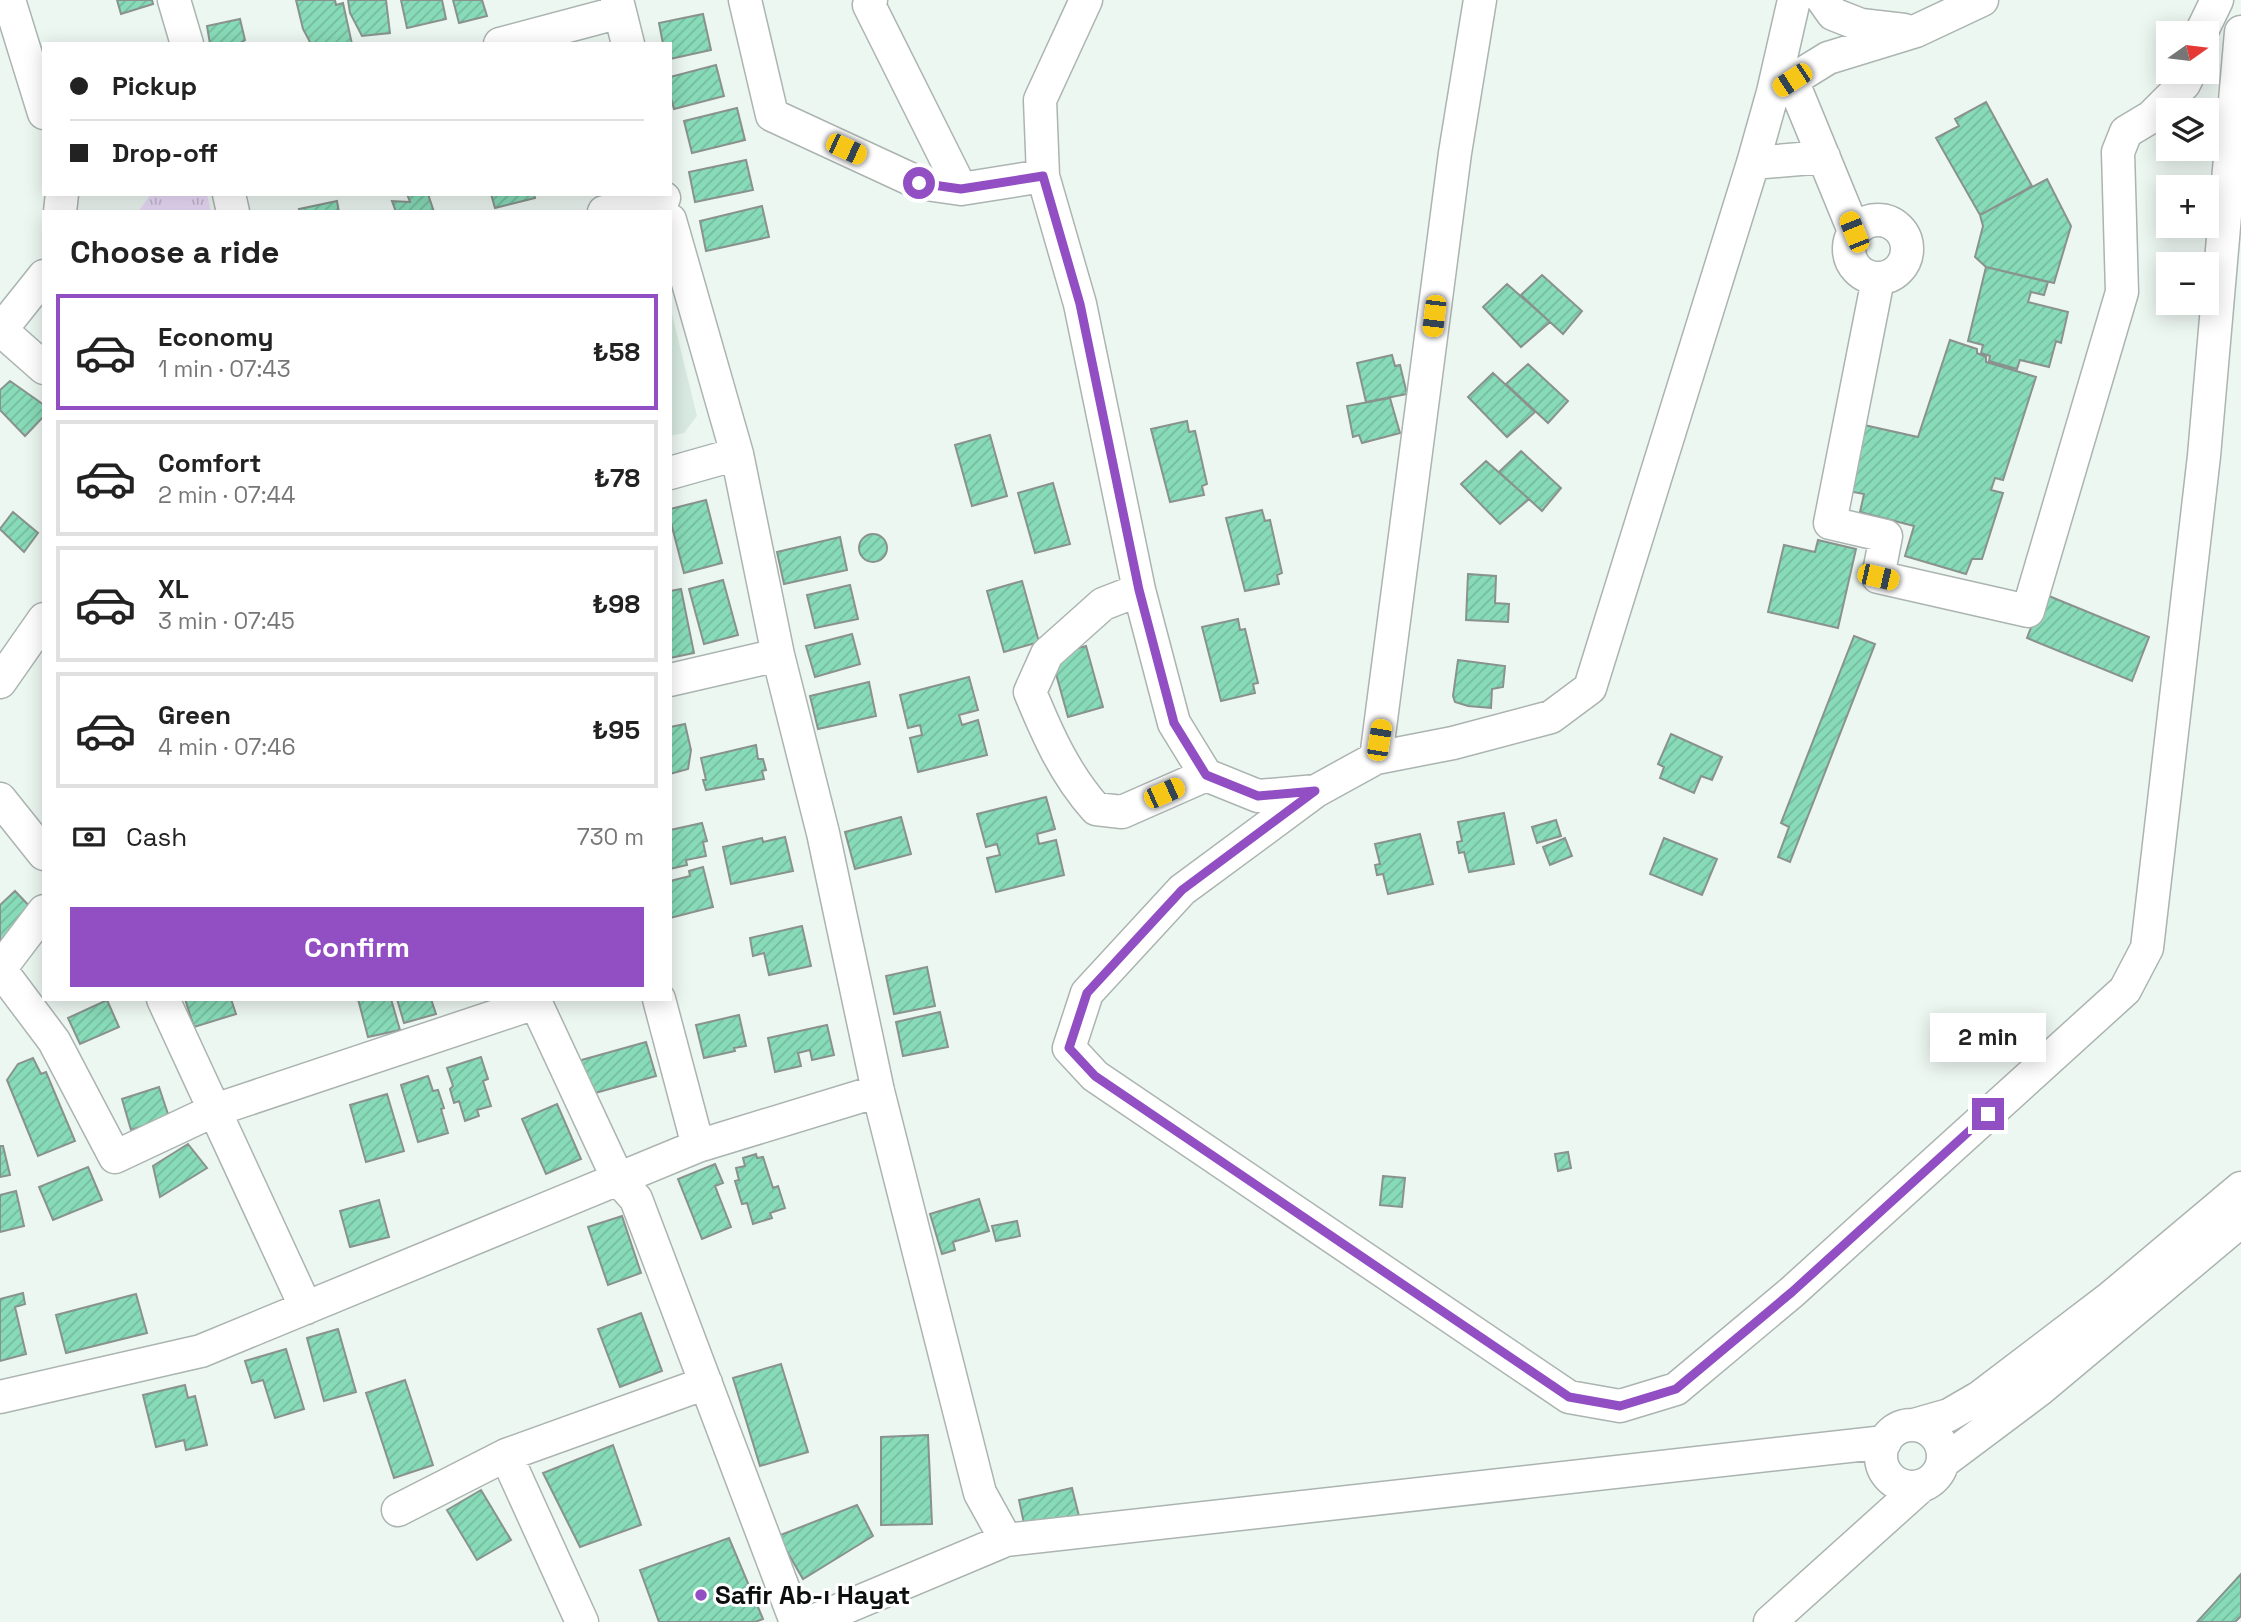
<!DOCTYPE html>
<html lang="en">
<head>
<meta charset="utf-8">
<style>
  :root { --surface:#fff; --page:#f6f6f6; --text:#222; --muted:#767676; --line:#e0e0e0; --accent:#924fc3 }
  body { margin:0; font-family:"Space Grotesk",sans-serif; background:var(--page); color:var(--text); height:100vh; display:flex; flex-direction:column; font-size:26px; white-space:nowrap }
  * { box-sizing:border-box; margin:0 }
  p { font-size:23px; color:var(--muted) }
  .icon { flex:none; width:38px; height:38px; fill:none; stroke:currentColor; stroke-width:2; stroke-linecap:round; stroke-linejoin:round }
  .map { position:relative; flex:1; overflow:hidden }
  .side { position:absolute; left:42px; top:210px; width:630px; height:791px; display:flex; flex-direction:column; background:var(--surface); border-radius:0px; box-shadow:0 4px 18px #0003 }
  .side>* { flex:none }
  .guide { position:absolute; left:42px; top:42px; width:630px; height:154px; border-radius:0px; box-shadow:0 4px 18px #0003; display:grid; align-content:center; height:154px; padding:0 28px; background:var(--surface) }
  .needle { width:46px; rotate:76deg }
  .buttons { position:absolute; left:2156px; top:21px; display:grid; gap:14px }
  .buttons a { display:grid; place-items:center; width:63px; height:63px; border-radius:0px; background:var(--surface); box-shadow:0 4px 18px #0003; font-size:35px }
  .end { position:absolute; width:32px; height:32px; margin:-16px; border:9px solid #924fc3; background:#fff; box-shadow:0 0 0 4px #fff }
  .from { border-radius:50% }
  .bubble { position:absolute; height:49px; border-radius:0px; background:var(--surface); box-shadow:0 4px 18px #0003; font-size:23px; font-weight:600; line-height:49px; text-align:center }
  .car { position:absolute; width:21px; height:42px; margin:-21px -10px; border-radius:9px; box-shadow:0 0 5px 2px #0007; background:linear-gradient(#f5c518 24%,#345 0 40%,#f5c518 0 76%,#345 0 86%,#f5c518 0) }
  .guide b { display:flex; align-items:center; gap:24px; height:66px; font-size:26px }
  .guide b+b { border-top:2px solid var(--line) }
  .guide i { width:18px; height:18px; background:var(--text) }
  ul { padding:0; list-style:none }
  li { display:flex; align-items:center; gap:21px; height:116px; margin:0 14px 10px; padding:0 14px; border:4px solid var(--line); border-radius:0px }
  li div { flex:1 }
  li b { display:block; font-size:26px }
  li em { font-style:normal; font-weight:600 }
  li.active { border-color:var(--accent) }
  li>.icon { width:63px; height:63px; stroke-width:1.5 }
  h2 { padding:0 28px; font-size:32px; line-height:84px }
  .pay { display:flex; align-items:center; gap:18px; height:77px; padding:0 28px; font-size:26px }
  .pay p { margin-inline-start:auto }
  .button { display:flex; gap:14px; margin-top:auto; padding:14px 28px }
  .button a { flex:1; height:80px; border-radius:0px; background:var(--accent); color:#fff; font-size:28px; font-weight:600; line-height:80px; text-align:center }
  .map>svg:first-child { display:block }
</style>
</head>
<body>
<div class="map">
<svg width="2241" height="1622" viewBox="0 0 2241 1622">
  <defs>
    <pattern id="park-tufts" width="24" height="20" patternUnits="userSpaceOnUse" patternTransform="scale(1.75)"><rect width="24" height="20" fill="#ebdcfa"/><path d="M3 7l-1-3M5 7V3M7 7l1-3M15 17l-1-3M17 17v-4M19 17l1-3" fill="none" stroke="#c8bcd5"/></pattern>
    <pattern id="building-hatch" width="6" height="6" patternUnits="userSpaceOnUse" patternTransform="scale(1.75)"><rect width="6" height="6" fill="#88dbb8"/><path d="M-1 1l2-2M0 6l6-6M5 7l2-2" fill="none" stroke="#74bb9d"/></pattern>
  </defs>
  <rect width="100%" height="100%" fill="#edf7f2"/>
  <!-- built -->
  <path fill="#d8eae1" d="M 670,306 L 697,416 L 684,433 L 670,436 Z"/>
  <!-- park -->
  <path fill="url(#park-tufts)" d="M 151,194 L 207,194 L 211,212 L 138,212 Z"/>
  <!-- building -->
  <path fill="url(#building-hatch)" stroke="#89928e" stroke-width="2" d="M 117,0 L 152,0 L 153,4 L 121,14 Z
    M 296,0 L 335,0 L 336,5 L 343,3 L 352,44 L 311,44 L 303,29 Z
    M 348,0 L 386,0 L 390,33 L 362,36 L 350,13 Z
    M 401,0 L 442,0 L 446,19 L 407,28 Z
    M 453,0 L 482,0 L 487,16 L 459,23 Z
    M 703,14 L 711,50 L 670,59 L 670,44 L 663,44 L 659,23 Z
    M 240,19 L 245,40 L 239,44 L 210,44 L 207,26 Z
    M 716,65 L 724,96 L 674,109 L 670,95 L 670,77 Z
    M 1986,102 L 2032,186 L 1980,215 L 1936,138 L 1959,126 L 1955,119 Z
    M 737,108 L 745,140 L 692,153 L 684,121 Z
    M 746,160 L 753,190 L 695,202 L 689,172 Z
    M 2047,179 L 2071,226 L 2054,283 L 1986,267 L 1975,257 L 1983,226 L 1980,215 Z
    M 407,194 L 428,194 L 434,212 L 396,212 L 392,201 L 410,202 Z
    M 491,194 L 534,194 L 535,198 L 495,208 Z
    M 337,201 L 339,212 L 300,212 L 299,209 Z
    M 762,206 L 769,237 L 706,251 L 700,221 Z
    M 1986,267 L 2048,282 L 2044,295 L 2031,292 L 2028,302 L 2068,312 L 2061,343 L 2056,341 L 2049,367 L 2020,360 L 2017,369 L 1989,361 L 1990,356 L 1981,353 L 1983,345 L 1968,341 Z
    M 1542,275 L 1582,311 L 1563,334 L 1521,295 Z
    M 1507,284 L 1550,322 L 1521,347 L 1483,307 Z
    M 1950,340 L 1977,349 L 1977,353 L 1986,357 L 1986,362 L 2036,377 L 2003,480 L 1995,478 L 1991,490 L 2003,493 L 1982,559 L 1972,559 L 1966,574 L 1905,556 L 1914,526 L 1860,512 L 1864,494 L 1848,491 L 1864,425 L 1918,437 Z
    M 1392,355 L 1395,366 L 1400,365 L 1407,394 L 1366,402 L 1357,363 Z
    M 1528,364 L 1568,401 L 1548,423 L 1506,384 Z
    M 1493,373 L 1535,412 L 1507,437 L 1468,397 Z
    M 10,381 L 44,405 L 44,416 L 25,436 L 0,410 L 0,390 Z
    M 1390,398 L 1400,433 L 1362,443 L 1359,435 L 1353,437 L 1347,406 Z
    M 1187,421 L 1189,432 L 1195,431 L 1207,484 L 1202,486 L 1204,495 L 1170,502 L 1151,429 Z
    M 990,435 L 1007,496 L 972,506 L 955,445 Z
    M 1521,451 L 1561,488 L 1542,511 L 1499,472 Z
    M 1486,461 L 1529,499 L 1500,524 L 1461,484 Z
    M 1053,483 L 1070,544 L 1035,553 L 1018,493 Z
    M 706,500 L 722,563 L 684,573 L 670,519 L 670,509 Z
    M 1262,510 L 1265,521 L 1270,520 L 1282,573 L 1277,575 L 1279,584 L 1245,591 L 1226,518 Z
    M 13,512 L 38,533 L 24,552 L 0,529 Z
    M859 548a14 14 0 1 1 28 0a14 14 0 1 1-28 0Z
    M 840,537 L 847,570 L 784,584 L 777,552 Z
    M 1818,540 L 1856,549 L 1838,628 L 1768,612 L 1784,545 L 1815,552 Z
    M 1468,574 L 1496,576 L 1495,603 L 1509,604 L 1508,622 L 1466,620 Z
    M 723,580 L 738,635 L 704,644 L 689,589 Z
    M 1022,581 L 1039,642 L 1004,652 L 987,591 Z
    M 850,585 L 858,619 L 815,628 L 807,595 Z
    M 681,589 L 694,653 L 670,658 L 670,591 Z
    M 2044,594 L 2149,637 L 2132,681 L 2027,638 Z
    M 1238,619 L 1240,630 L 1245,629 L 1258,683 L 1253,684 L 1255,693 L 1221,701 L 1202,627 Z
    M 852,634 L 860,664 L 815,677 L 806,646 Z
    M 1854,636 L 1875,644 L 1790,862 L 1778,857 L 1789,827 L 1781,823 Z
    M 1086,646 L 1103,707 L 1068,717 L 1051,656 Z
    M 1458,660 L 1505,666 L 1503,687 L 1492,689 L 1491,708 L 1468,706 L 1455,702 L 1453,696 Z
    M 969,677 L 978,710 L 959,715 L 962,725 L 978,720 L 987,755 L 918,772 L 910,738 L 922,735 L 920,725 L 908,728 L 900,695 Z
    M 869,682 L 876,716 L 818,729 L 810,696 Z
    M 685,724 L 691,750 L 688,769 L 670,774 L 670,727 Z
    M 1671,734 L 1722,757 L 1712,780 L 1701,776 L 1694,793 L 1660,778 L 1664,767 L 1658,764 Z
    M 756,745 L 758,759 L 763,759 L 766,770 L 762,771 L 764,779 L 706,790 L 703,780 L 706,780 L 701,758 Z
    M 1046,797 L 1055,829 L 1037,834 L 1039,844 L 1056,840 L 1064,875 L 996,892 L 987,858 L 1000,855 L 997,844 L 986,847 L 977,814 Z
    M 1504,813 L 1514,864 L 1469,872 L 1464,852 L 1459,853 L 1457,842 L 1462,841 L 1458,822 Z
    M 901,817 L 911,854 L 855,869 L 845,832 Z
    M 1556,820 L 1561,836 L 1537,843 L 1532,827 Z
    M 702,823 L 707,841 L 703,842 L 706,856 L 686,860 L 687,865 L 670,869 L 670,830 Z
    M 1420,834 L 1433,884 L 1388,894 L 1383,874 L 1377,875 L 1375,865 L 1380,864 L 1375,844 Z
    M 785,837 L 793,871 L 731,884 L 723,847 L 762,838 L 763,842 Z
    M 1565,838 L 1572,856 L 1550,865 L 1543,847 Z
    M 1664,838 L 1717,859 L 1702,895 L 1650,874 Z
    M 703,867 L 713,907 L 670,918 L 670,881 L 690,876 L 689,871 Z
    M 15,891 L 36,913 L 0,945 L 0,905 Z
    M 802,926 L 811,966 L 769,975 L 764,953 L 753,956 L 750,938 Z
    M 927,967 L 935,1006 L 894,1014 L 886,976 Z
    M 185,999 L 231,999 L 236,1014 L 194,1027 Z
    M 358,999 L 391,999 L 400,1030 L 368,1037 Z
    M 397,999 L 431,999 L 436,1014 L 404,1023 Z
    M 107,1000 L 119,1027 L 80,1044 L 68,1018 Z
    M 940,1012 L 948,1047 L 903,1056 L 896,1022 Z
    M 739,1015 L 746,1046 L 734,1048 L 735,1051 L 704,1058 L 696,1025 Z
    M 827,1025 L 834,1055 L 812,1060 L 810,1050 L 798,1053 L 801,1066 L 775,1072 L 768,1038 Z
    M 646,1042 L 656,1076 L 588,1095 L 578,1061 Z
    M 481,1057 L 488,1079 L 483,1081 L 491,1106 L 477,1110 L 479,1116 L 465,1121 L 459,1101 L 454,1103 L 450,1089 L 453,1086 L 447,1068 Z
    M 33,1058 L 41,1074 L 46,1072 L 75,1141 L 38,1156 L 7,1080 L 18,1064 Z
    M 428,1076 L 433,1091 L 438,1090 L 444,1108 L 441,1109 L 448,1133 L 418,1142 L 401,1085 Z
    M 159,1087 L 169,1117 L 131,1130 L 122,1099 Z
    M 387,1094 L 404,1151 L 366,1162 L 350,1105 Z
    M 557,1104 L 581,1159 L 546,1174 L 522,1119 Z
    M 188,1144 L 207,1168 L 160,1197 L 153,1166 Z
    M 0,1146 L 3,1146 L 10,1175 L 0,1177 Z
    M 1568,1152 L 1571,1168 L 1558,1171 L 1555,1154 Z
    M 756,1154 L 757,1158 L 763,1157 L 773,1188 L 778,1186 L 785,1208 L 770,1213 L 772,1218 L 753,1224 L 747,1203 L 742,1204 L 735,1181 L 739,1180 L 736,1168 L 745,1166 L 743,1158 Z
    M 715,1164 L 723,1183 L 715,1186 L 731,1227 L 702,1239 L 678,1179 Z
    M 88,1167 L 102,1200 L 53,1220 L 39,1187 Z
    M 1383,1176 L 1405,1178 L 1402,1207 L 1380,1205 Z
    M 16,1191 L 24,1226 L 0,1232 L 0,1195 Z
    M 979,1199 L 989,1231 L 953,1242 L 955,1250 L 942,1254 L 930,1214 Z
    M 379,1200 L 389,1237 L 350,1247 L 340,1211 Z
    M 622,1216 L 641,1273 L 608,1285 L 588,1227 Z
    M 1017,1221 L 1020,1236 L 996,1241 L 992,1226 Z
    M 23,1293 L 25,1304 L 15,1307 L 26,1354 L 0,1361 L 0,1299 Z
    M 136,1294 L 147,1333 L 66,1353 L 56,1315 Z
    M 641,1313 L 662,1371 L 620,1387 L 598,1329 Z
    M 338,1329 L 356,1392 L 324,1401 L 307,1338 Z
    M 286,1349 L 304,1409 L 275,1418 L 263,1380 L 252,1383 L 245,1361 Z
    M 781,1364 L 808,1452 L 760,1466 L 733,1378 Z
    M 405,1380 L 433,1465 L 394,1478 L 366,1393 Z
    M 185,1385 L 188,1398 L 195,1396 L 207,1445 L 186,1450 L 184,1440 L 156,1447 L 143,1395 Z
    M 928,1435 L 932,1524 L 881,1525 L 881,1437 Z
    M 613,1445 L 641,1525 L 580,1547 L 543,1473 Z
    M 1072,1488 L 1080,1520 L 1026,1533 L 1019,1500 Z
    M 481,1490 L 511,1540 L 477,1560 L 447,1510 Z
    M 857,1505 L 873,1536 L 803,1579 L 778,1536 Z
    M 729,1538 L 763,1619 L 755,1622 L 659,1622 L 640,1570 Z
    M 2241,1574 L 2241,1616 L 2235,1622 L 2197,1622 Z"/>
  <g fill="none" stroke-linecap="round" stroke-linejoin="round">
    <defs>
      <path id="minor" d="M 9,0 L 44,113
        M 174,0 L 187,44
        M 617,0 L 628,44
        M 745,0 L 772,115 L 919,183 L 961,189
        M 871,0 L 869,5 L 961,189 L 1043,176
        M 1086,0 L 1040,100 L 1043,176 L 1080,304 L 1139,590 L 1174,723 L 1206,775 L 1258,796 L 1316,791 L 1376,758 L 1453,743 L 1551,717 L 1590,688 L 1753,163 L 1773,92 L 1794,0
        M 1823,0 L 1833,14 L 1861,25 L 1904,30
        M 2201,33 L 2217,0
        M 500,44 L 620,12
        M 1792,80 L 1854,231
        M 1773,92 L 1828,58 L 1916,31 L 1982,0
        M 1753,163 L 1824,157
        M 229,194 L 233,212
        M 60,212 L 62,194
        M 604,212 L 664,198
        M1849 249a29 29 0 1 1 58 0a29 29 0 1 1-58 0Z
        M 670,220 L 737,454 L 778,655 L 823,833 L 878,1091 L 980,1493 L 1006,1540 L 1885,1442
        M 1878,279 L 1830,523 L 1886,536 L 1878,577 L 2028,611 L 2122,292 L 2118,152 L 2126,132 L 2151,117 L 2184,84 L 2190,72
        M 1,330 L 44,368
        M 0,331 L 44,276
        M 670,473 L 737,454
        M 1139,590 L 1103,604 L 1047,654 L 1030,692 C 1048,736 1065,774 1096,809 L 1122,812 L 1206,775
        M 670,680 L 778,655
        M 0,682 L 44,619
        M 1376,758 L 1455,153 L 1480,0
        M 1316,791 L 1182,890 L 1087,993 L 1069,1048 L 1095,1076 L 1569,1397 L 1620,1406 L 1676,1389 L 1792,1292 L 2125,990 L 2147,948 L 2204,456 L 2241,32
        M 0,799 L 44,854
        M 0,969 L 54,1041 L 115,1157 L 215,1110 L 535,1003
        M 0,969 L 44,911
        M 163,999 L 306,1308
        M 534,999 L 618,1179 L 636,1199 L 796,1622
        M 659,999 L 698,1146
        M 0,1397 L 201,1351 L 698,1146 L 878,1091
        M1881 1456a31 31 0 1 1 62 0a31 31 0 1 1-62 0Z
        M 1914,1425 L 1949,1415 L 1980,1397 L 2110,1298 L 2241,1188
        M 506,1455 L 582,1622
        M 1943,1462 L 2039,1390 L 2241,1221
        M 398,1510 L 506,1455 L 706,1383
        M 811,1622 L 1006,1540
        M 1770,1622 L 1920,1487"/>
    </defs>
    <!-- minor casing -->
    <use href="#minor" stroke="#abb4b0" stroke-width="35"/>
    <!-- minor -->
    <use href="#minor" stroke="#fff" stroke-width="32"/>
  </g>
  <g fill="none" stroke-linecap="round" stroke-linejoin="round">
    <!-- route -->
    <path stroke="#924fc3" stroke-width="9" d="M 919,183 L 961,189 L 1043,176 L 1080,304 L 1139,590 L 1174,723 L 1206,775 L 1258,796 L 1315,791 L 1182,890 L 1087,993 L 1069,1048 L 1095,1076 L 1569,1397 L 1620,1406 L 1676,1389 L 1792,1292 L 1988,1114"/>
  </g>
  <!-- markers -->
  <circle fill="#924fc3" stroke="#fff" stroke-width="2.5" cx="701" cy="1595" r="7"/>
  <g text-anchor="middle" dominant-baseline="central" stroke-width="6" stroke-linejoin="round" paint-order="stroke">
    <!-- poi labels -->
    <g font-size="26" font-weight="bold" fill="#0c0f0e" stroke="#fff" text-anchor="start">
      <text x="715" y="1595">Safir Ab-ı Hayat</text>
    </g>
  </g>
</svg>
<div class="buttons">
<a><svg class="needle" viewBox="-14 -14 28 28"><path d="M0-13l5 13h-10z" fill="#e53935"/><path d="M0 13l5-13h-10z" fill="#767676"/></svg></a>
<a><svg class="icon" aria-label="layers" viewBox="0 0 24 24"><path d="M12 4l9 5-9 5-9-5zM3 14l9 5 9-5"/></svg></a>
<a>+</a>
<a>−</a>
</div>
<i class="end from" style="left:919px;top:183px"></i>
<i class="end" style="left:1988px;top:1114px"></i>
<div class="bubble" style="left:1930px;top:1013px;width:116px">2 min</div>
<i class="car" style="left:1792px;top:80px;rotate:237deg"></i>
<i class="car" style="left:846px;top:149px;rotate:115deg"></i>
<i class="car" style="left:1854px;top:232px;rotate:338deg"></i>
<i class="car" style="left:1434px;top:316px;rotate:187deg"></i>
<i class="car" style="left:1878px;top:577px;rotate:103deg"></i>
<i class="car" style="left:1379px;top:740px;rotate:9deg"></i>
<i class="car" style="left:1164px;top:793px;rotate:66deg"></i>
<div class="guide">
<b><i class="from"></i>Pickup</b>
<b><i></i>Drop-off</b>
</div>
<section class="side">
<h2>Choose a ride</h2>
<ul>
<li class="active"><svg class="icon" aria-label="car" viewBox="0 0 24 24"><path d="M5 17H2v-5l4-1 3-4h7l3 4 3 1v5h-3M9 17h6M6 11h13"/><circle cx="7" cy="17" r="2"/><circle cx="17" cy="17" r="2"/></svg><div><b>Economy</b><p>1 min · 07:43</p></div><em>₺58</em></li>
<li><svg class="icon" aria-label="car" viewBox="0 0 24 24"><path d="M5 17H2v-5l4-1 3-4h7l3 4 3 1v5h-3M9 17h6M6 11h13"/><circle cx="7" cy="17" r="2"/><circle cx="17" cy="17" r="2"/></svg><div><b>Comfort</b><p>2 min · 07:44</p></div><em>₺78</em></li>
<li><svg class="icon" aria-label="car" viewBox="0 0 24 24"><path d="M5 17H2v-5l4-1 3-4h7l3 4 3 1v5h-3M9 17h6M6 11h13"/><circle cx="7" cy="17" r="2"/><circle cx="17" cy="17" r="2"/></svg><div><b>XL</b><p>3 min · 07:45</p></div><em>₺98</em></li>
<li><svg class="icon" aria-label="car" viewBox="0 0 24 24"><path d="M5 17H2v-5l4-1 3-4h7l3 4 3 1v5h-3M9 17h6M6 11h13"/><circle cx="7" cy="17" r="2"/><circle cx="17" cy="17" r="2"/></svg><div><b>Green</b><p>4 min · 07:46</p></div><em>₺95</em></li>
</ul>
<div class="pay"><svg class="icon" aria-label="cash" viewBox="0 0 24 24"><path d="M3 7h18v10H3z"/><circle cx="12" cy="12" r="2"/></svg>Cash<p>730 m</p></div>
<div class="button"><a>Confirm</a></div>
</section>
</div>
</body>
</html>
